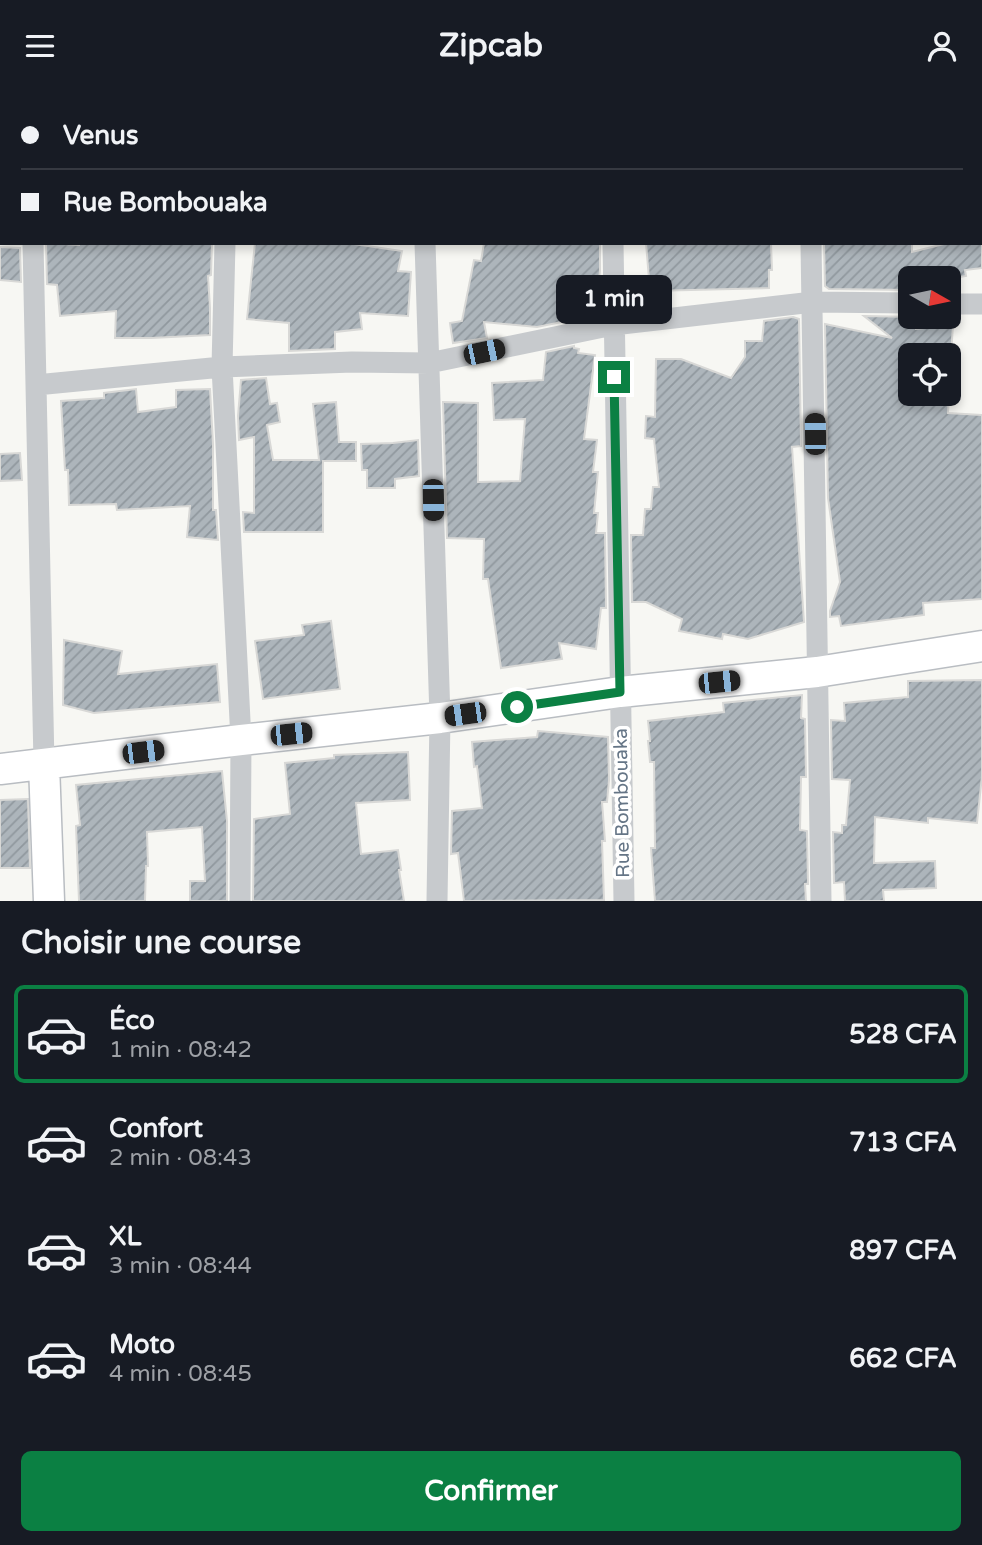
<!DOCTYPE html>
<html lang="fr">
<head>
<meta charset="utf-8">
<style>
  :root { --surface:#171b24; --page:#20242c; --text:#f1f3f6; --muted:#9ea1a6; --line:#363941; --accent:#0b8043 }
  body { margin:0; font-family:"Varela Round",sans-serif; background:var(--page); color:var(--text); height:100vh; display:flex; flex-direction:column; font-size:26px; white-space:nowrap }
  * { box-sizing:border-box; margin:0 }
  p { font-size:23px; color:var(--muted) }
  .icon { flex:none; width:38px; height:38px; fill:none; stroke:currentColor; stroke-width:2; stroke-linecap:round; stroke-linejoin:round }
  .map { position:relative; height:810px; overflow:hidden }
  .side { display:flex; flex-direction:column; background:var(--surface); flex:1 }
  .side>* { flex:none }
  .hud { position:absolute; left:0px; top:0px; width:984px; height:154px; box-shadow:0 4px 10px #0003; display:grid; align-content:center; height:154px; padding:0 21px; background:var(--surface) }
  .needle { width:46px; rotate:99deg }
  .buttons { position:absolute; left:898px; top:175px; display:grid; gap:14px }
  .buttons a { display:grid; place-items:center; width:63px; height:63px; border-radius:10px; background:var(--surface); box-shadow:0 4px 10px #0003; font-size:35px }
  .end { position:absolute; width:32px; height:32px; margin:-16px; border:9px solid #0b8043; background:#fff; box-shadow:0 0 0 4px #fff }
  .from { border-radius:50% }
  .bubble { position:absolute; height:49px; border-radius:10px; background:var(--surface); box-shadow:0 4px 10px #0003; font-size:23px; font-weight:700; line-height:49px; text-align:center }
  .car { position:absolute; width:21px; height:42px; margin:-21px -10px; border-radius:9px; box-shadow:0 0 5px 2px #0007; background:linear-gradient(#222 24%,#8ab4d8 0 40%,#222 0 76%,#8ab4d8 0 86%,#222 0) }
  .hud b { display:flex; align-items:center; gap:24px; height:66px; font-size:26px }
  .hud b+b { border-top:2px solid var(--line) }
  .hud i { width:18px; height:18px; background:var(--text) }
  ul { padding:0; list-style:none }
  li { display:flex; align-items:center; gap:21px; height:98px; margin:0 14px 10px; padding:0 7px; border:4px solid transparent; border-radius:10px }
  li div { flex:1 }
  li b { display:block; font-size:26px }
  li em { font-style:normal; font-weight:700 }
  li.active { border-color:var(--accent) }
  li>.icon { width:63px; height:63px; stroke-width:1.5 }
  h2 { padding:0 21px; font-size:32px; line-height:84px }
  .primary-button { display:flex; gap:14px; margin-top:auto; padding:14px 21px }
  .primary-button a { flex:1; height:80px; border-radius:10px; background:var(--accent); color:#fff; font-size:28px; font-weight:700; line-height:80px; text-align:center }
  header { display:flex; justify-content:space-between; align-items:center; height:91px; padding:0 21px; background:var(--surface); font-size:32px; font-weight:700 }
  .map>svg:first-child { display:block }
</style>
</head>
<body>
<header><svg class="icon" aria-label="menu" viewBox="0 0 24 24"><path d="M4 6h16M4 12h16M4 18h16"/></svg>Zipcab<svg class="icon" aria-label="person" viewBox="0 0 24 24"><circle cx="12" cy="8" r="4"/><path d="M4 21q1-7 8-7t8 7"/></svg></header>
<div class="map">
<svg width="982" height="810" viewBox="0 0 982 810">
  <defs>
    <pattern id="building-hatch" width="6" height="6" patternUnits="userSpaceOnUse" patternTransform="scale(1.75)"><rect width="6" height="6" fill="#adb5bb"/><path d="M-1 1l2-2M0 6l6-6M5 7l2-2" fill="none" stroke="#90989e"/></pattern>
  </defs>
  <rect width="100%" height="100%" fill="#f7f7f3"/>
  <!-- building -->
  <path fill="url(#building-hatch)" stroke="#d8d8d6" stroke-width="2" d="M 46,152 L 79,154 L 79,152 L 212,152 L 211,184 L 208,185 L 210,217 L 210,244 L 151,247 L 115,247 L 116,220 L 60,225 L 57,194 L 47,193 Z
    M 255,152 L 347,152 L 402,160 L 398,180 L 411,181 L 408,225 L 360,222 L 362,238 L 335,241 L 335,258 L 289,260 L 289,232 L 247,228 Z
    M 484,152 L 600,152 L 600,180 L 598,196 L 601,196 L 599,216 L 571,210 L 572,229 L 537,236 L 484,231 L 487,247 L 453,252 L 450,232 L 462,230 L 474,169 L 481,170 Z
    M 646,152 L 771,152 L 772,179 L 769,179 L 769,197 L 650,200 Z
    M 824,152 L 912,152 L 912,161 L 948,152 L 982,152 L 982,177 L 965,179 L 966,185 L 948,188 L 910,187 L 910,199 L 829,198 L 825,195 Z
    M 0,156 L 20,157 L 21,191 L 0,189 Z
    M 864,225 L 915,226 L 916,238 L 953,234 L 951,264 L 916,264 L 910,260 L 910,303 L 949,303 L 948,322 L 982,324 L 982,508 L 923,512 L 924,524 L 841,535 L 839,525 L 830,526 L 830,520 L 840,491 L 828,407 L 825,233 L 892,247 Z
    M 793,226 L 799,228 L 801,355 L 792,356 L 804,531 L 748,548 L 723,543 L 722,548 L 679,540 L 682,528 L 646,511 L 632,511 L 631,444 L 643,444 L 645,418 L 651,418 L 653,396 L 659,396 L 654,348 L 645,347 L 646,325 L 655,326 L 656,268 L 681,268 L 731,287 L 745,266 L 745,250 L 762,250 L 764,230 Z
    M 574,255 L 574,257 L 579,258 L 578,262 L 595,264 L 584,348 L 597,349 L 593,381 L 598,381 L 594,422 L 598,422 L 596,442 L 605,442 L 606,517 L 601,517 L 596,558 L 559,552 L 562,568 L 501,577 L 488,488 L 483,488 L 484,448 L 447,447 L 443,311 L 478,312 L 478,391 L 520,390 L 525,328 L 494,329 L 492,292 L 543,289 L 546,261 Z
    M 266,287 L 270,313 L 277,312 L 280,331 L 267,334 L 273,369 L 319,369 L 313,313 L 336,311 L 339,351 L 356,351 L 356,370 L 323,370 L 323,441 L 244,441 L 243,421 L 254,422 L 254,346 L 239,349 L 238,325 L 241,289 Z
    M 136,298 L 138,321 L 176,316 L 176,299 L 210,298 L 213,353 L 213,419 L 216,419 L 218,449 L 187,446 L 190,415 L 117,419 L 116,413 L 69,414 L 68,379 L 65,379 L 61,310 L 104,307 L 104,302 Z
    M 418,349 L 419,385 L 395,388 L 395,397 L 367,397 L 367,379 L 362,379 L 361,353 L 393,352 Z
    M 20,362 L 22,389 L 0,390 L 0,363 Z
    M 331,530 L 340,598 L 263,608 L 255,550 L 304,544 L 302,534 Z
    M 64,549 L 122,560 L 118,583 L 217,573 L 220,611 L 94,622 L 63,614 Z
    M 982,589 L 982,685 L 977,732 L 928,727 L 928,732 L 875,726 L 874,772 L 935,770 L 936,797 L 883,799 L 884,810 L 845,810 L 844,791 L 834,792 L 833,741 L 842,742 L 842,734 L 846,734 L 850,689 L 832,688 L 831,629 L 845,630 L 844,612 L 908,606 L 908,590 Z
    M 802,604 L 801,627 L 805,628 L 806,686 L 801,686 L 800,739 L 807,740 L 808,793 L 805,793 L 806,810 L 655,810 L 651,757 L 655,757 L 654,671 L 650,671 L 648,650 L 650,650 L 648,630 L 724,621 L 723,612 Z
    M 538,640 L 608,646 L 609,689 L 607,711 L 602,711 L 605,750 L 602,750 L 604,809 L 464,810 L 458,762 L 451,763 L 452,720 L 482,717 L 477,675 L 474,676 L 472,651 L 537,646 Z
    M 408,661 L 410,709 L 356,712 L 361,763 L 398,759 L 401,779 L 399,779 L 404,810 L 253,810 L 254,728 L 290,723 L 285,672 L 334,667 L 334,664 Z
    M 222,680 L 227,730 L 227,810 L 190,810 L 190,790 L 205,790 L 202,736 L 147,741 L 148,775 L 146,775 L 145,810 L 79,810 L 76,735 L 80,734 L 76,694 Z
    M 28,708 L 30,777 L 0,777 L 0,709 Z"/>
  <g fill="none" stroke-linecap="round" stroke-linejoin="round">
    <defs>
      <path id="secondary" d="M 44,673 L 49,810
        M 0,678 L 241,649 L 440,627 L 620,601 L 817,581 L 982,555"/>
    </defs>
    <!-- secondary casing -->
    <use href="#secondary" stroke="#b9bdc2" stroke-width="33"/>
    <!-- minor -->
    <path stroke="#c7cacd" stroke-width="21" d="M 31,0 L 31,2
      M 419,0 L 419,2
      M 611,0 L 611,2
      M 806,0 L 806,2
      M 228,2 L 228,0
      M 33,152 L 44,673
      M 225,152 L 222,276 L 241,649 L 240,810
      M 425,152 L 440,627 L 437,810
      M 613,152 L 624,810
      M 811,152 L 821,810
      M 948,213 L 982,213
      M 36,294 L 222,276 L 352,271 L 429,272 L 613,234 L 813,211 L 910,212"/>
    <!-- secondary -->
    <use href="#secondary" stroke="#fff" stroke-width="30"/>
  </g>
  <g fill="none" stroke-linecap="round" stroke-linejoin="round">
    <!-- route -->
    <path stroke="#0b8043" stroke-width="9" d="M 517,616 L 620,601 L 614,286"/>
  </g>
  <g text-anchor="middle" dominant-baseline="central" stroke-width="7" stroke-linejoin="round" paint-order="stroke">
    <!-- street labels -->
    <g font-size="19" fill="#657586" stroke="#fff">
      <text transform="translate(622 712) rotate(-91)">Rue Bombouaka</text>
    </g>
  </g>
</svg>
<div class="buttons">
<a><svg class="needle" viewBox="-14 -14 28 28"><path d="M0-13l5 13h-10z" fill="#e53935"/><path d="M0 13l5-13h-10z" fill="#9ea1a6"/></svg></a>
<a><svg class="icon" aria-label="locate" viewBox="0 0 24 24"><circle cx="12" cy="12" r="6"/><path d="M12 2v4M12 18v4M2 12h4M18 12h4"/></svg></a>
</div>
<i class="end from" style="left:517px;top:616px"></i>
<i class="end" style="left:614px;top:286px"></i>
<div class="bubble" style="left:556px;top:184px;width:116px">1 min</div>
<i class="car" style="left:484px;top:261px;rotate:78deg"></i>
<i class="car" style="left:815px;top:343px;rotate:359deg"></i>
<i class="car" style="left:433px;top:409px;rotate:179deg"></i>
<i class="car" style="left:719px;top:591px;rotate:84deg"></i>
<i class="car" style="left:465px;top:623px;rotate:262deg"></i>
<i class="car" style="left:291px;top:643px;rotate:84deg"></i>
<i class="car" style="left:143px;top:661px;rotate:83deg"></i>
<div class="hud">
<b><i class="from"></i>Venus</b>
<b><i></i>Rue Bombouaka</b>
</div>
</div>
<section class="side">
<h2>Choisir une course</h2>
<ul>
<li class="active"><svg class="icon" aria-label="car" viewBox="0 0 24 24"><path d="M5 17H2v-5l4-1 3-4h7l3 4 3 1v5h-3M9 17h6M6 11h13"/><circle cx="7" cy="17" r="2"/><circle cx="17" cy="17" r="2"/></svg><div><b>Éco</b><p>1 min · 08:42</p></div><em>528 CFA</em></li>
<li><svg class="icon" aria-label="car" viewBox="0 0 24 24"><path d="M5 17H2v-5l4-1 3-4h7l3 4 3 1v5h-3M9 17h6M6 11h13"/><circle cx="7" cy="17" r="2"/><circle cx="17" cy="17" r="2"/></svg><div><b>Confort</b><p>2 min · 08:43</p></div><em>713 CFA</em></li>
<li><svg class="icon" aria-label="car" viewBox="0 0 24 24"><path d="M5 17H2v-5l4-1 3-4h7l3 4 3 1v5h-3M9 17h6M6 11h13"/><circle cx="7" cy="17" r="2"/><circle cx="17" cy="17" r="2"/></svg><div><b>XL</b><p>3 min · 08:44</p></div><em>897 CFA</em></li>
<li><svg class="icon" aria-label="car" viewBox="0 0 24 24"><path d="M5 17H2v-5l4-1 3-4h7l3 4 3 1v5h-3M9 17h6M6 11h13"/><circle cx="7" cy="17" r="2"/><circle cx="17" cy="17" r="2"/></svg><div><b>Moto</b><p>4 min · 08:45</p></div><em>662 CFA</em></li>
</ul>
<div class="primary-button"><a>Confirmer</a></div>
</section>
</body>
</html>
